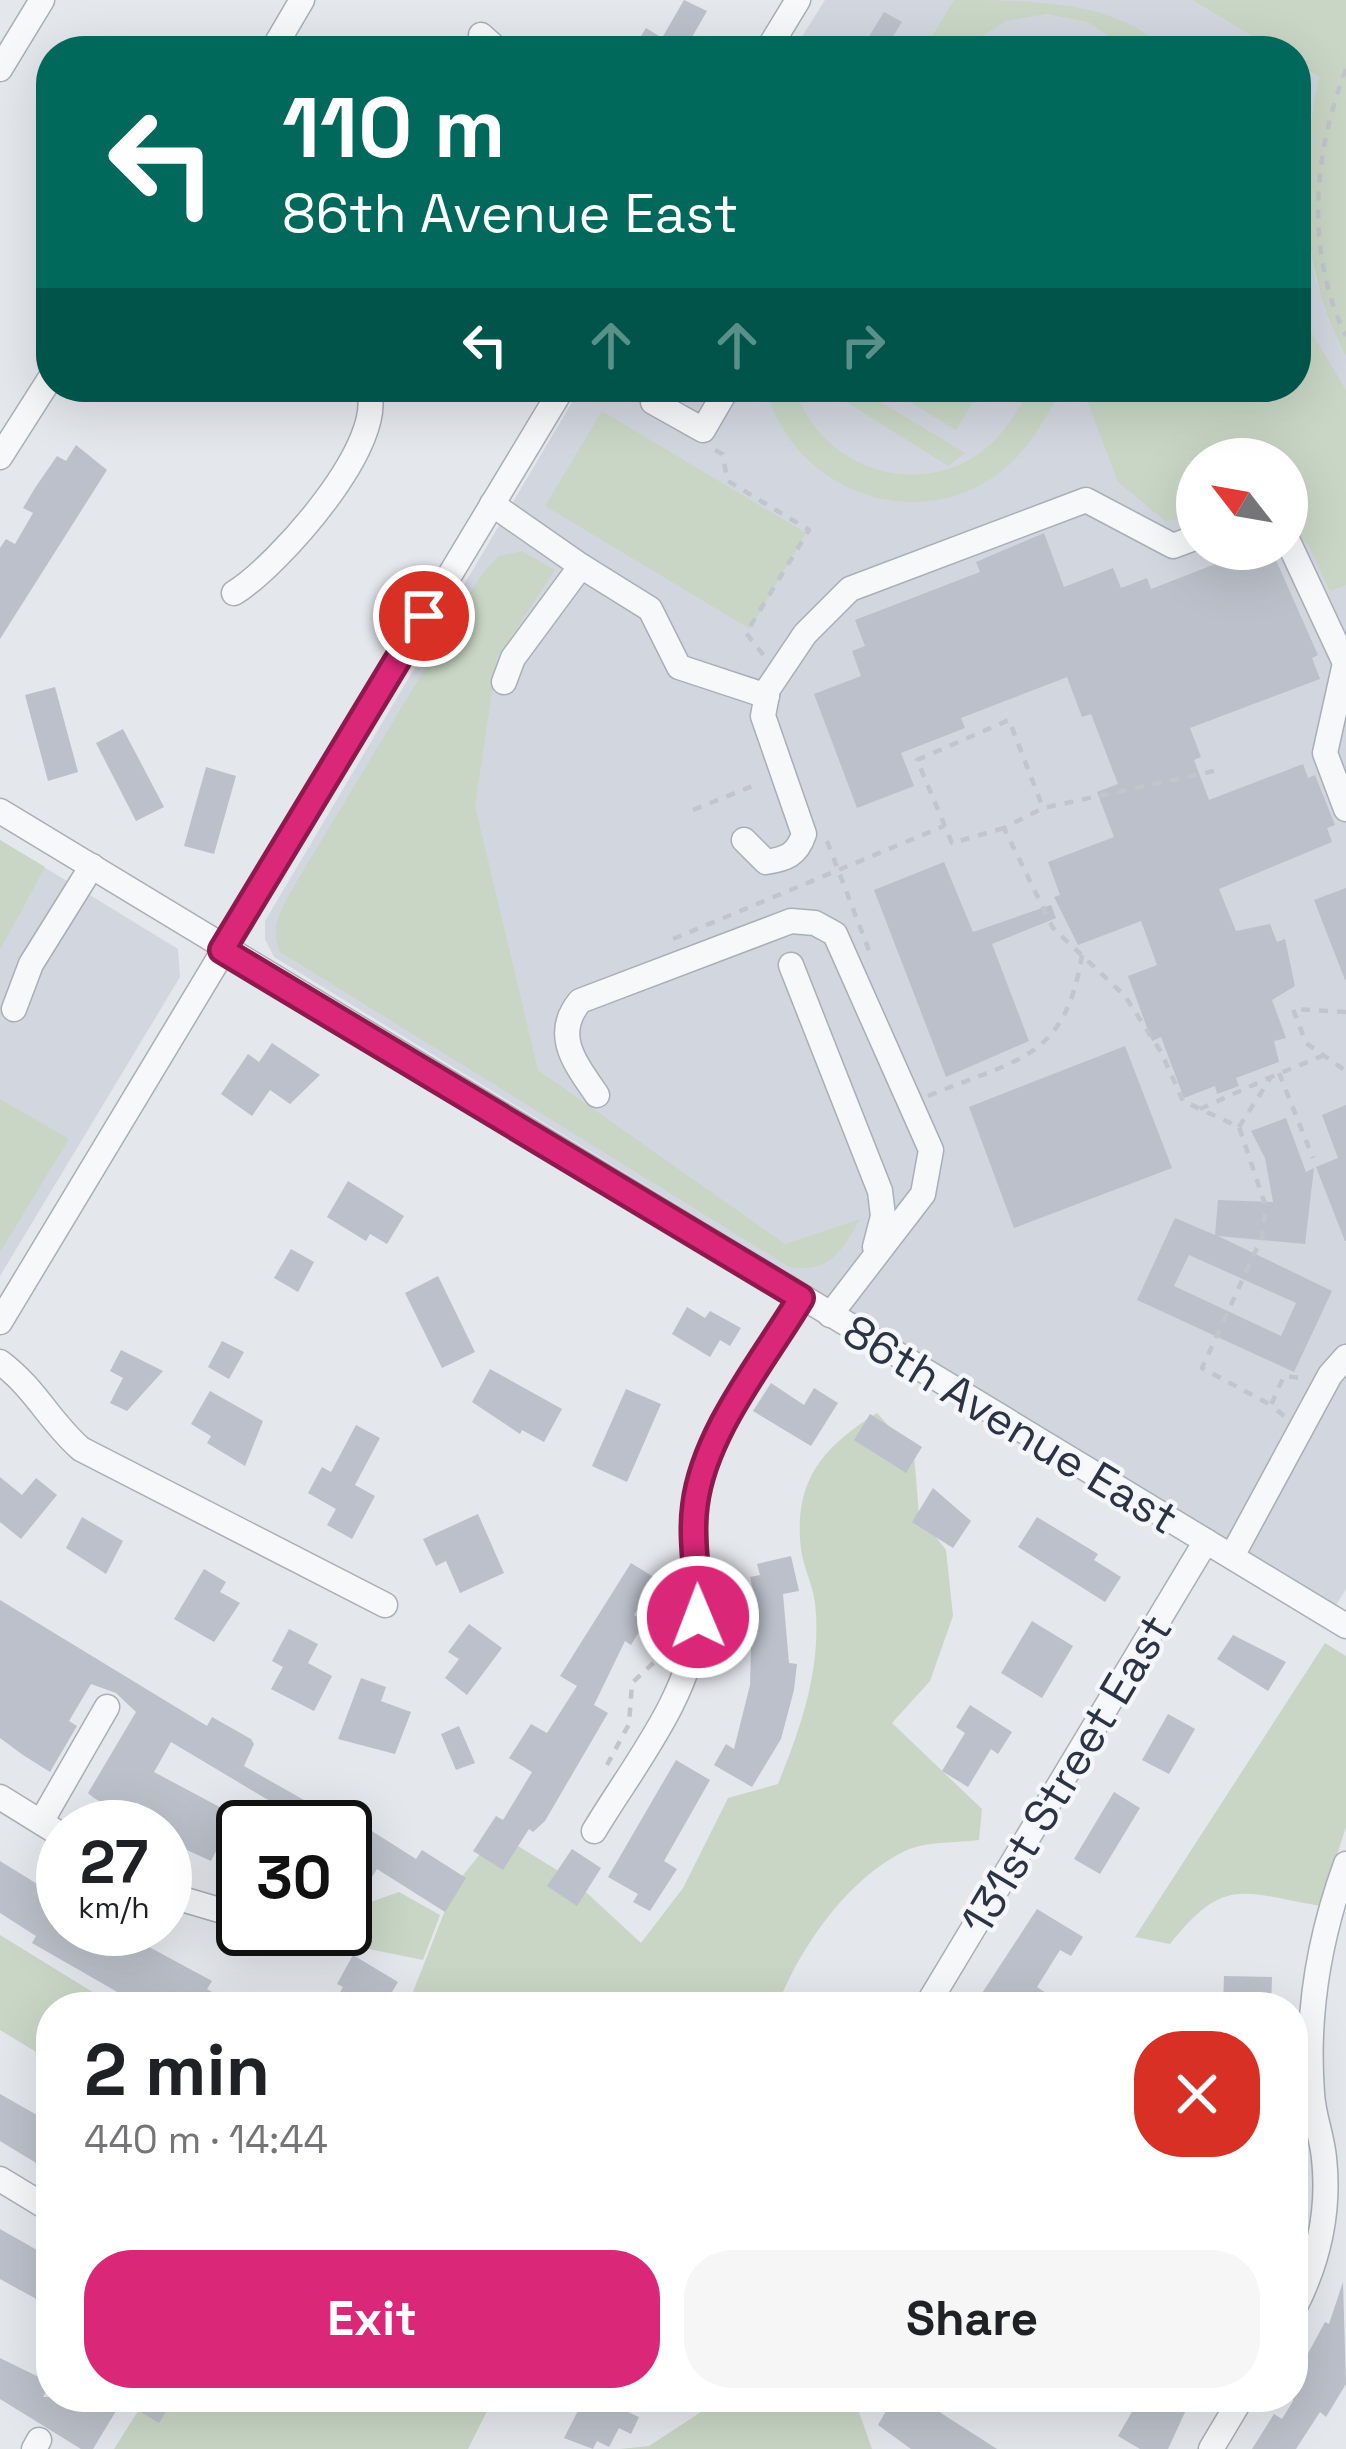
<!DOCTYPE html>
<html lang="en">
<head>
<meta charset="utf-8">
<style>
  body { margin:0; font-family:"Space Grotesk",sans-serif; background:#f6f6f6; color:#202124; height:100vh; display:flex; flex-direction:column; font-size:45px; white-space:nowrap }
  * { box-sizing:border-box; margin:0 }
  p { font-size:39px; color:#757577 }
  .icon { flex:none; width:66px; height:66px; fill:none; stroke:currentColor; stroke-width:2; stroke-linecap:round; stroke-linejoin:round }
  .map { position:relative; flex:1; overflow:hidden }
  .drawer { position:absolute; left:36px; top:1992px; width:1272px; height:420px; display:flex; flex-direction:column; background:#fff; border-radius:48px; box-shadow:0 12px 48px #0002 }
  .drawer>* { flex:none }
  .hud { position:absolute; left:36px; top:36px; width:1275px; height:366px; border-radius:48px; box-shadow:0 12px 48px #0002; background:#00695c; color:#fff; overflow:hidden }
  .needle { width:78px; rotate:301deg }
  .controls { position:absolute; left:1176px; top:438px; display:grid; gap:24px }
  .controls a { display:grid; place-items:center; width:132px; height:132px; border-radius:50%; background:#fff; box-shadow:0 12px 48px #0002; font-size:60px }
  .speed { position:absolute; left:36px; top:1800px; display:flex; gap:24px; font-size:60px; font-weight:700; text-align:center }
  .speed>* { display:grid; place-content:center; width:156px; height:156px; border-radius:50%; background:#fff; box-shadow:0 12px 48px #0002; line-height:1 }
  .speed small { font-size:30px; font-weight:400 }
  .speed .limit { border:6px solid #111; border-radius:18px; background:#fff; color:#111 }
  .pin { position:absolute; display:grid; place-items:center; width:102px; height:102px; color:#fff; margin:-51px; border:6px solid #fff; border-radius:50%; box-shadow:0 3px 12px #0007 }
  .me { position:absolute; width:132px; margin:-66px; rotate:359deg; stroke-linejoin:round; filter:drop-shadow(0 0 9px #0008) }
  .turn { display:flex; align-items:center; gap:42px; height:252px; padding:0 48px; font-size:54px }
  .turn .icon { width:156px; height:156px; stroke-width:2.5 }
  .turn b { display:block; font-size:84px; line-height:102px }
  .lanes { display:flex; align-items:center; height:114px; padding:0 48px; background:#0003; justify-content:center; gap:60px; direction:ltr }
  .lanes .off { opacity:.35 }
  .round { display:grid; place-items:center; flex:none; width:126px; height:126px; border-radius:48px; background:#f6f6f6 }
  .head { display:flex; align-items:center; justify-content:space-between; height:204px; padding:0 48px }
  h1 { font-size:72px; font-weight:700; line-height:90px }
  .primary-button { display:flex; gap:24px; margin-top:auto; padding:24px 48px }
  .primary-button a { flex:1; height:138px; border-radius:48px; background:#db2777; color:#fff; font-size:48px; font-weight:700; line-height:138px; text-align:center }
  .primary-button a+a { background:#f6f6f6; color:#202124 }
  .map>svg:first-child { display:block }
</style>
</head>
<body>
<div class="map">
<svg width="1346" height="2449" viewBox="0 0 1346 2449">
  <rect width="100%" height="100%" fill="#e4e7ec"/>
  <g fill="#d2d6de" fill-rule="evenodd">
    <path d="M825,0H1192L1276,51H793Z"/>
    <path d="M1296,63L1319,77L1306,145L1305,217L1316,280L1346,356V1589L1334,1608L274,957L265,939V921L581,387H1296ZM1197,459H1287V549H1197Z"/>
    <path d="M0,840L178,949L180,977L0,1276Z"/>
  </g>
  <g fill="#c9d6c5">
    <path d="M954,0C1029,0 1119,0 1166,51H1130L1088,22L1047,14L1006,21L959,51H923Z"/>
    <path d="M1192,0H1346V356C1299,266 1298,174 1319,77L1296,63V51H1276Z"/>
    <path d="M1296,226L1308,327L1346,390V585L1330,591L1309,546L1287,526V459H1197V517L1165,521L1118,482L1082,387L1109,401L1118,387H1296Z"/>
    <path d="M766,387H795C818,468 920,503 986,448C1006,432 1018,409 1032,387H1063C1046,416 1030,448 1003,470C918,538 791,491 766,387Z"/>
    <path d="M823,387H856L965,453L948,466Z"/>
    <path d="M885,387H982L956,430Z"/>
    <path d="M602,411L806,533L750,629L545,506Z"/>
    <path d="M522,551L555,570L497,658L475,806L538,1070L785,1244L860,1219C841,1253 829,1273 789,1267L280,952C268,925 284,905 297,881L482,574L499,556Z"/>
    <path d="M0,840L45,867L0,950Z"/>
    <path d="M0,1099L69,1139L0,1252Z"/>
    <path d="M877,1413L914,1454L919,1515L946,1550L953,1616L930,1681L892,1723L982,1809L979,1840C958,1843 925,1841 905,1851C847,1879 799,1949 777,2007H407L455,1885L497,1833L573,1880L641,1943L683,1888L728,1798L778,1784C802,1725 822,1667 815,1603C813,1585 803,1567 801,1549C793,1480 823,1447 877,1413Z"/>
    <path d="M1325,1643L1346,1656V1827L1320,1906C1241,1892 1224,1876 1170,1944L1135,1937Z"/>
    <path d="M399,1892L440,1915L423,1960L310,1937L311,1929H345V1911Z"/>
    <path d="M0,1935L117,2007H51V2061L0,2030Z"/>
    <path d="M147,2397H494L468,2449H114Z"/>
    <path d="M724,2397H801L859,2412L872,2449H620L649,2446Z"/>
  </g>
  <g fill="#bbc0ca" fill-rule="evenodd">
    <path d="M684,0L707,11L684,51H648L636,44L646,28L662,38Z"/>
    <path d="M884,12L902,22L884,51H860Z"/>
    <path d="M76,445L107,470L0,639V548L6,539L15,544L33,513L23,508L35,488L57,456L66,461Z"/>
    <path d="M1044,533L1064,587L1113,568L1121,588L1147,578L1151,589L1254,549H1271L1318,655L1312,658L1320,679L1190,728L1201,757L1194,760L1209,800L1303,764L1308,778L1315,775L1335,825L1327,828L1332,842L1219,889L1236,931L1270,924L1277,942L1285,939L1295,986L1272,1000L1286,1038L1274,1041L1279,1062L1236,1078L1239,1086L1217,1094L1215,1086L1184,1098L1161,1037L1152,1041L1128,976L1157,965L1141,921L1078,945L1054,897L1060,895L1048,862L1114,837L1097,792L1118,784L1091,714L1082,717L1067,677L961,718L965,728L901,753L914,786L857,808L814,694L861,676L852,651L865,646L855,620L980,572L976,562Z"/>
    <path d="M55,687L78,772L48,781L25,695Z"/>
    <path d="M123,729L164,807L136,821L96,743Z"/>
    <path d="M206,767L236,776L214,854L184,846Z"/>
    <path d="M944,862L973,932L1051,905L1056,918L992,944L1029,1041L946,1077L874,890Z"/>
    <path d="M1346,888V979L1345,980L1314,900Z"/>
    <path d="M272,1043L320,1075L290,1104L270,1090L252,1116L221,1094L248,1054L259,1062Z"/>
    <path d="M1125,1046L1172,1168L1014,1228L969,1107Z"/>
    <path d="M1346,1105V1241H1345L1316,1167L1338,1158L1322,1115Z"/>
    <path d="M1286,1118L1306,1172L1314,1168L1305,1244L1218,1236L1332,1291L1294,1372L1137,1300L1175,1218L1215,1235L1218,1200L1273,1202L1265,1158L1251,1131ZM1189,1255L1296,1303L1281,1336L1174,1286Z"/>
    <path d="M348,1181L404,1216L387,1244L370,1234L366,1241L327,1217Z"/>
    <path d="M291,1249L314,1262L298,1292L274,1278Z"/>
    <path d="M438,1276L475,1352L442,1368L405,1293Z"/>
    <path d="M687,1307L705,1318L710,1311L741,1328L730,1346L720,1340L710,1357L672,1334Z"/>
    <path d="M222,1341L244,1352L229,1379L208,1367Z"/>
    <path d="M121,1350L163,1371L127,1411L110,1403L123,1378L110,1371Z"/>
    <path d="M490,1369L562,1409L544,1442L522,1430L520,1434L472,1402Z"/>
    <path d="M771,1383L804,1405L814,1388L838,1403L811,1446L753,1411Z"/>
    <path d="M626,1389L661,1404L627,1482L592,1466Z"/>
    <path d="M210,1391L263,1421L245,1466L207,1443L211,1436L191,1424Z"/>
    <path d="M870,1414L922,1447L906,1473L854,1440Z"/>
    <path d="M356,1425L380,1438L355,1485L375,1496L352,1539L327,1525L336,1509L308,1493L322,1467L331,1472Z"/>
    <path d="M0,1477L22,1495L36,1478L57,1495L21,1539L0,1522Z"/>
    <path d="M933,1488L971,1521L953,1548L912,1522Z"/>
    <path d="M478,1514L504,1573L460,1593L446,1561L436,1566L423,1539Z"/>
    <path d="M82,1517L123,1541L106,1574L66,1548Z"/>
    <path d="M1037,1517L1098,1554L1094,1560L1121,1577L1105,1602L1018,1547Z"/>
    <path d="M791,1556L799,1591L783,1594L789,1663L797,1664L794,1690L781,1739L752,1787L714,1765L726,1744L734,1749L750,1685L751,1648H746L742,1606L756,1605L750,1577L760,1575L757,1564Z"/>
    <path d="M631,1563L657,1579L634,1615L645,1622L631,1645L625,1641L594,1705L608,1713L545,1821L533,1832L529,1829L503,1870L473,1851L496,1816L503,1820L532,1772L509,1758L531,1724L547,1733L577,1686L560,1676Z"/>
    <path d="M204,1569L226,1582L220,1592L240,1603L214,1642L174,1619Z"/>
    <path d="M0,1600L207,1726L212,1717L251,1739L254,1744L244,1766L304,1800L295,1816L171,1742L154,1772L257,1827H228L211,1861L165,1840V1827H143L94,1798L88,1793L136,1712L116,1693L91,1684L69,1721L77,1726L50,1772L23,1755L0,1738Z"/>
    <path d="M1032,1621L1073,1646L1042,1698L1001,1673Z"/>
    <path d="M469,1624L502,1648L467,1695L445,1678L459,1659L448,1652Z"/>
    <path d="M289,1629L318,1644L308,1663L332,1676L314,1711L271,1689L283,1667L272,1661Z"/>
    <path d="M1233,1635L1286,1662L1268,1691L1217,1659Z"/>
    <path d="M361,1678L386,1687L381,1701L411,1712L395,1754L338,1739Z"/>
    <path d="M970,1705L1012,1732L998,1754L991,1749L968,1787L942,1771L965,1733L956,1727Z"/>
    <path d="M1168,1714L1195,1729L1169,1774L1142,1760Z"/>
    <path d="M459,1726L475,1763L456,1770L441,1734Z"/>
    <path d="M676,1760L710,1780L664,1861L677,1869L650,1911L633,1902L638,1894L608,1877Z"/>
    <path d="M1114,1792L1140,1808L1100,1874L1074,1859Z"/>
    <path d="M356,1821L416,1859L422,1850L466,1878L445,1912L377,1869L365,1888L345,1875V1839Z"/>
    <path d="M572,1849L601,1868L577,1906L547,1886Z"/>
    <path d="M0,1861L63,1900V1929H110L140,1942L212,1981L207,1989L237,2007H159L144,1998L140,2005L32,1943L36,1936L0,1913Z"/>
    <path d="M1037,1909L1083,1937L1071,1956L1060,1950L1037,1987L1046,1993L1037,2007H973Z"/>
    <path d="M353,1955L398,1982L383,2007H357L338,1996L343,1987L337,1984Z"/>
    <path d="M1224,1976L1272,1977L1271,2007H1223Z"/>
    <path d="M0,2094L51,2123V2172L0,2141Z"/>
    <path d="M0,2229L51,2258V2307L0,2279Z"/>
    <path d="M1343,2282L1346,2384L1326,2417L1320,2412L1296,2449H1252L1274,2414L1282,2419L1293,2401V2369L1299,2370L1325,2322L1329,2324Z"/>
    <path d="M0,2358L51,2383L43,2397H175L159,2423L122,2401L93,2449H81L0,2399Z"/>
    <path d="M585,2397H636L628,2412L639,2417L631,2434L619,2428L609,2447L597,2441L593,2449L564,2438Z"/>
    <path d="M894,2397H916L997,2449H911L878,2425Z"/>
    <path d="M1157,2397H1192L1168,2449H1140L1118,2436L1140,2398L1152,2405Z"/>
  </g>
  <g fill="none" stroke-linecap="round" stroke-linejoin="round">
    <defs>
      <g id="minor">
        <path d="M481,35L499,51"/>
        <path d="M272,51L302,0"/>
        <path d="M767,51L798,0"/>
        <path d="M0,69L42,0"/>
        <path d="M662,387L653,402L703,430L728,387"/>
        <path d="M0,457L51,377"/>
        <path d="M492,504L581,566L513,658L504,682"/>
        <path d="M1287,539L1345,663L1325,753L1346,809"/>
        <path d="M581,566L650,609L679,667L767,696"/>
        <path d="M234,593C277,567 392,439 367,387"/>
        <path d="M0,811L1346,1626"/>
        <path d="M744,840L766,862C786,859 797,855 804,834L763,716L768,689L805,634L850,589L1086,500L1173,546L1197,537"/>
        <path d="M791,965L880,1191L883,1216L875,1247"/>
        <path d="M14,1009L31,964L92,866"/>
        <path d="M597,1095C575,1063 552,1035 580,1001L791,921L815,923L835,934L931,1150L923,1194L830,1315"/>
        <path d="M0,1322L563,387"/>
        <path d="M0,1362C36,1389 49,1421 81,1449L385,1605"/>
        <path d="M1232,1556L1330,1375L1346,1357"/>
        <path d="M0,1797L63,1836"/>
        <path d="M41,1822L107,1707"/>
        <path d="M594,1831C633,1766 691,1696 698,1619C702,1573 687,1527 700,1482C718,1417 767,1356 801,1298"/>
        <path d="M165,1894L243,1917"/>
        <path d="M926,2007L1206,1541"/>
        <path d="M0,2179L51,2210"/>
        <path d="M1293,2311C1318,2263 1330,2212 1324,2158C1322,2136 1313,2115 1312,2093C1306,2014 1319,1938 1346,1864"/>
        <path d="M34,2449L39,2440"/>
        <path d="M1211,2449L1242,2397"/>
      </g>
    </defs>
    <use href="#minor" stroke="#a9aeb7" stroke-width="27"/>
    <g stroke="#c2c5cb" stroke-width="4.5" stroke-dasharray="9 9" stroke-linecap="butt">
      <path d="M1346,69C1313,155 1305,251 1346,336"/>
      <path d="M715,450L722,454L728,481L809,530L746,633L765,657"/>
      <path d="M1214,771L1043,808L1004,828L1053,928L1125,996L1161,1052L1183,1101L1239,1127L1266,1207L1262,1237L1202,1368L1271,1405"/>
      <path d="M693,810L760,783"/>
      <path d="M1004,828L952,843L917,760L1009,720L1043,808"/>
      <path d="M827,841L870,953"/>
      <path d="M673,939L944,826"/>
      <path d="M1346,1012L1293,1009L1306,1043L1346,1071"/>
      <path d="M1279,1073L1313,1158"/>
      <path d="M928,1096C1016,1059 1065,1061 1082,955"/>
      <path d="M1200,1109L1271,1077"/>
      <path d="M1239,1127L1271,1077L1322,1056"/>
      <path d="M1284,1416L1271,1405L1284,1376L1301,1378"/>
      <path d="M607,1765L629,1724L632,1683L668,1649"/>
    </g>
    <use href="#minor" stroke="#f7f8fa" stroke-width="24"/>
  </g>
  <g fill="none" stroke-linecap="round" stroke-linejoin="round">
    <defs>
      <path id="route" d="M424,616L222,950L801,1298C764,1360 704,1432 695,1505C690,1541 699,1580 698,1617"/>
    </defs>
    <use href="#route" stroke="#8e194d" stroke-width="30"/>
    <use href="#route" stroke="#db2777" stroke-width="21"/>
  </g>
  <g text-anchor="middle" stroke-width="9" stroke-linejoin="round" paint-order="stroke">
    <g font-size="45" fill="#2b3445" stroke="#f4f6f9">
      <text transform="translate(1011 1424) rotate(31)" y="16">86th Avenue East</text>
      <text transform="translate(1066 1774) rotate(-59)" y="16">131st Street East</text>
    </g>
  </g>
</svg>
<div class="controls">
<a><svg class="needle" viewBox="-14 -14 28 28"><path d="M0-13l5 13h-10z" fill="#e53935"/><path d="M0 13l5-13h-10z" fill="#757577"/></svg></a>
</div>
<div class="speed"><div>27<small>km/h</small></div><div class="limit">30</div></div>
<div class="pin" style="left:424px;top:616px;background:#d93025"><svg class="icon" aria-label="arrive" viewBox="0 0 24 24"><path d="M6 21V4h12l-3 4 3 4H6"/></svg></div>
<svg class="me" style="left:698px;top:1617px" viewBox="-20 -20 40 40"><circle r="17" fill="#db2777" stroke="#fff" stroke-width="3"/><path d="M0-11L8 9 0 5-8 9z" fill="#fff"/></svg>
<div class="hud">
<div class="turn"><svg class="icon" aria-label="left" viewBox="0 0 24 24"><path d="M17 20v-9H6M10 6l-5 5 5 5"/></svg><div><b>110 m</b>86th Avenue East</div></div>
<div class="lanes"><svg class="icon" aria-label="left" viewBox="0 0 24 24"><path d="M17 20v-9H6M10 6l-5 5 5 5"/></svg><svg class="icon off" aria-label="ahead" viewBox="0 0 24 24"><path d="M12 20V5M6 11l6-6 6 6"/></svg><svg class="icon off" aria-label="ahead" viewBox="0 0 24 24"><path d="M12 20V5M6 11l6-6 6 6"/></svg><svg class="icon off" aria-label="right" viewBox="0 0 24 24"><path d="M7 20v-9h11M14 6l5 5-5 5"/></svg></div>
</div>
<section class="drawer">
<div class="head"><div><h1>2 min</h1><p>440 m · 14:44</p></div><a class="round" style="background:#d93025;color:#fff"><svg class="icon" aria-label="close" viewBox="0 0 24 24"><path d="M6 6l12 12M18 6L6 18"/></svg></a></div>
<div class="primary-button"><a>Exit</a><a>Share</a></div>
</section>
</div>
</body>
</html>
